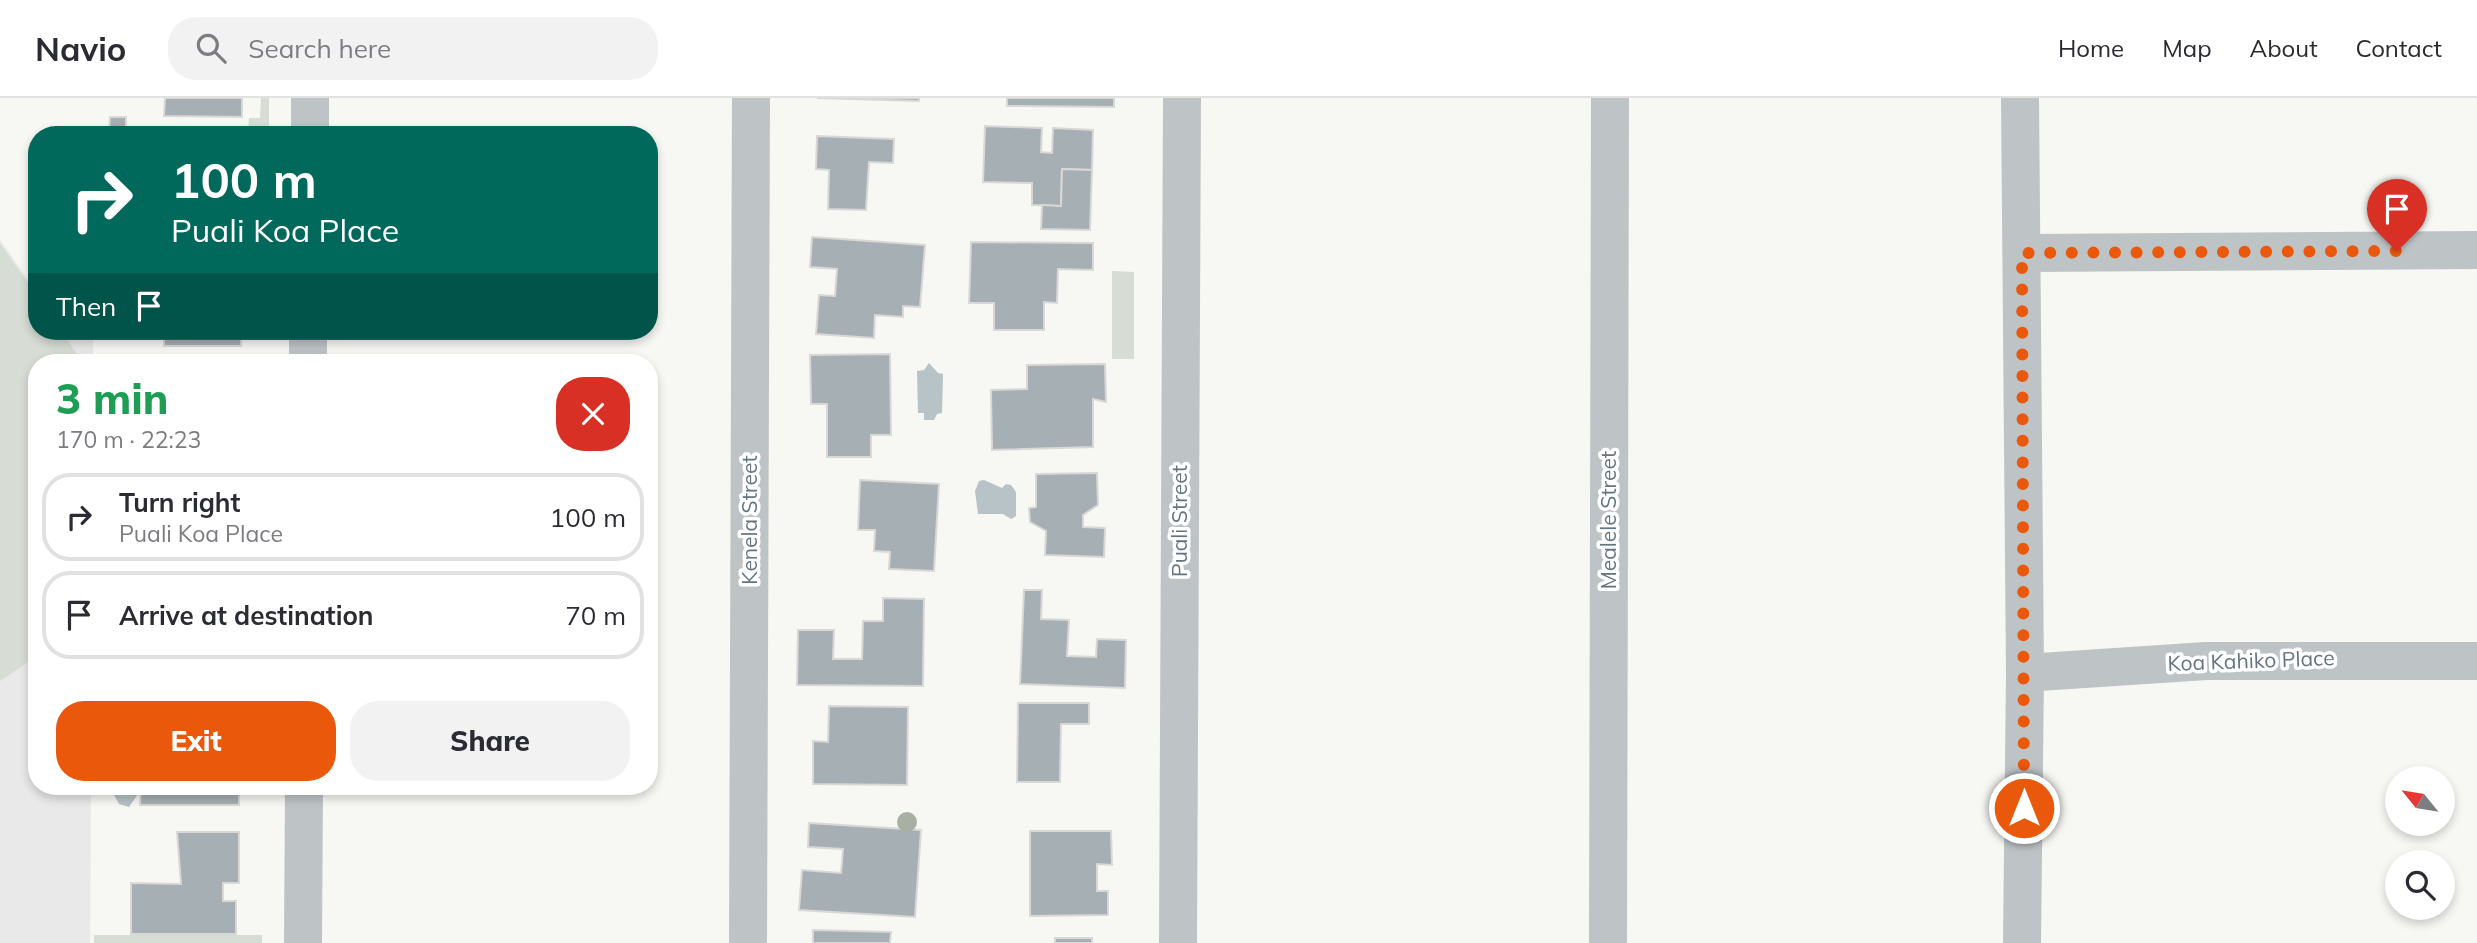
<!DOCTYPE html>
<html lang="en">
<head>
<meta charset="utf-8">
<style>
  body { margin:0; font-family:Mulish,sans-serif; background:#f2f2f3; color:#2b2b33; height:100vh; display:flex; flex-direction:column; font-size:26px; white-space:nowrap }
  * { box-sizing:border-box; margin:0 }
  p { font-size:23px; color:#7c7c81 }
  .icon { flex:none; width:38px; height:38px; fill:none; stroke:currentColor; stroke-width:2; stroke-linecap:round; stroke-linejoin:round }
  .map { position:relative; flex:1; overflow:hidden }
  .panel { position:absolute; left:28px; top:256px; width:630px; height:441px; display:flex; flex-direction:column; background:#fff; border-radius:28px; box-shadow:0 4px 10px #0003 }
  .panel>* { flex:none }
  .guide { position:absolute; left:28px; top:28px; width:630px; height:214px; border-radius:28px; box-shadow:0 4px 10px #0003; background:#00695c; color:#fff; overflow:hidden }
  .needle { width:46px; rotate:300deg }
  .buttons { position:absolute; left:2385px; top:668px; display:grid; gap:14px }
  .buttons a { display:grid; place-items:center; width:70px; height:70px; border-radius:50%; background:#fff; box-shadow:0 4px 10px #0003; font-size:35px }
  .pin { position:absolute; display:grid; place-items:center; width:60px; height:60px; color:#fff; margin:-72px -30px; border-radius:50% 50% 50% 0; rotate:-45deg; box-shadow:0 0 7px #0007 }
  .pin .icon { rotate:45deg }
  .me { position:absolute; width:77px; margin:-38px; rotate:0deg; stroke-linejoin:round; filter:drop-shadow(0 0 5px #0008) }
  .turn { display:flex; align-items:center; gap:24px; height:147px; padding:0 28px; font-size:32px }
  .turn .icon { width:91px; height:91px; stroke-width:2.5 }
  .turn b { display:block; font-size:49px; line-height:60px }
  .then { display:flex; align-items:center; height:66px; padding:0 28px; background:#0003; gap:14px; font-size:26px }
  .round { display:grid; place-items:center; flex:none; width:74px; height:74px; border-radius:28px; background:#f2f2f3 }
  .head { display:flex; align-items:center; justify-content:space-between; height:119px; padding:0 28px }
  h1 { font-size:42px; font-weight:800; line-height:52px; color:#1e9e55 }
  .button { display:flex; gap:14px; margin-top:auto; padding:14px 28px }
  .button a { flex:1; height:80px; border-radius:28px; background:#ea580c; color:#fff; font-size:28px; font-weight:800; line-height:80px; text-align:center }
  .button a+a { background:#f2f2f3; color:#2b2b33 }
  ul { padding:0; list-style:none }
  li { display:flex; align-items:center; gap:21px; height:88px; margin:0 14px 10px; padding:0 14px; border:4px solid #e1e1e2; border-radius:28px }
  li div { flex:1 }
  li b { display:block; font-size:26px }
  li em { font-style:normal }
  header { display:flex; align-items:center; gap:42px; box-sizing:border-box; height:98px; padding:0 35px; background:#fff; border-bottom:2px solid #e1e1e2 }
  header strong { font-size:33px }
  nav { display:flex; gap:38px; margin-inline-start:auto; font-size:24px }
  .search { width:490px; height:63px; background:#f2f2f3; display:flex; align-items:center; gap:18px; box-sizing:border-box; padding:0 24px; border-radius:28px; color:#7c7c81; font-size:26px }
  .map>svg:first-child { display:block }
</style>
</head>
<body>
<header>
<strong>Navio</strong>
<div class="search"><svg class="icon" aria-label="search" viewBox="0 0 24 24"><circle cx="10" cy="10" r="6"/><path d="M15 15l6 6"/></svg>Search here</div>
<nav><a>Home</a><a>Map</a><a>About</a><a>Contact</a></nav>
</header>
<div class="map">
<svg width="2477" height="845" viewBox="0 0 2477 845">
  <rect width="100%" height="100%" fill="#f7f7f4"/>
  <path fill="#e8e9e8" d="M0,142L37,194V233H93V264H37V688H91L90,845H0Z"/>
  <g fill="#d7dcd4">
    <path d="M261,0H269V37L162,35L163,28L230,29L231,36H248L249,20H260Z"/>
    <path d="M0,145L37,198V233H61L79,259V264H37V558L0,583Z"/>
    <path d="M1112,173L1134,174V261H1112Z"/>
    <rect x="94" y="837" width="168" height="8"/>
  </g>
  <g fill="#b7c3c6">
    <path d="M929,265L938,275L943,276L942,315L937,316L934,322H924V315H918L917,273L924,272Z"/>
    <path d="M984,382L1002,390L1006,386L1011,387L1016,394V418L1011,421L1003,416H978L975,393L979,383Z"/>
    <path d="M109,688H134L138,696L129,709L119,706Z"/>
  </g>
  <g fill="#a6afb3" stroke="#d9d8d7" stroke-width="2">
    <path d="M165,0H242V19L164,18Z"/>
    <path d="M817,0H919V3Z"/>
    <path d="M1007,0H1114V9L1007,8Z"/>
    <path d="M110,19H126V33H109Z"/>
    <path d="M985,28L1042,30L1041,54L1052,55L1053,30L1093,32L1092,72L1062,71L1061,108L1032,107V85L983,84Z"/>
    <path d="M817,38L894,41L893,65L869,64L866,112L828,111L829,72L816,71Z"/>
    <path d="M1062,71L1092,72L1090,132L1041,131L1042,107L1061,108Z"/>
    <path d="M812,139L925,147L920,209L903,208V219L875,217L874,240L816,236L819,197L835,198L837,171L810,169Z"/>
    <path d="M971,144L1093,145V172L1058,171L1057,205L1044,204V232H994V205H969Z"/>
    <rect x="164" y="233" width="77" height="15"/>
    <path d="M890,256L891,337H871V359H827V306H811L810,257Z"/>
    <path d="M1105,266L1106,304L1093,301V349L992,352L991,292L1027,291V267Z"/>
    <path d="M1097,375L1098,407L1083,417V429L1105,430L1104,459L1045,457L1046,433L1030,424L1029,410L1036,409V376Z"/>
    <path d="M860,382L939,386L934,473L889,471L890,454L874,453L875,432H858Z"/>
    <path d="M1024,492H1042L1041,521L1069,522L1067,558L1096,559L1097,541L1126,542L1125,590L1020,586Z"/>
    <path d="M883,500L924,501L923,588L797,587L798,532H834L833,561H862L863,523H883Z"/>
    <path d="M1018,605H1089V626H1061L1060,684H1017Z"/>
    <path d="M829,608L908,609L907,687L813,686V643L828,644Z"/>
    <path d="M141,688H239V707H140Z"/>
    <path d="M809,725L921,732L915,819L799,812L802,772L841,775L843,751L808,749Z"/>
    <path d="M1030,733H1111L1112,767L1097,766V793H1108V817L1030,818Z"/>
    <path d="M177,734H239V785H223V803H236V836H131V785L181,786Z"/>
    <path d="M813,832L891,834L890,845H813Z"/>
    <rect x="1055" y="840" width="37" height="5"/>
  </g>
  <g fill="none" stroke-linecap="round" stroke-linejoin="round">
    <g stroke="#bec3c6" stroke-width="38">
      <path d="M2020,0L2025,575L2022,845"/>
      <path d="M310,37V0"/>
      <path d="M2022,155L2477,152"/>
      <path d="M308,264V233"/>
      <path d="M2025,575L2206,563H2477"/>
      <path d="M303,845L304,688"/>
      <path d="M748,845L751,0"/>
      <path d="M1178,845L1182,0"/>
      <path d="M1608,845L1610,0"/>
    </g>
  </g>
  <circle fill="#a8b0a4" cx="907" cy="724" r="10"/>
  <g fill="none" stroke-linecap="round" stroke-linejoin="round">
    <path stroke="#ea580c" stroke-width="12" stroke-dasharray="0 21.6" d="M2024,710L2022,155L2397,153"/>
  </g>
  <g text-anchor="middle" stroke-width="7" stroke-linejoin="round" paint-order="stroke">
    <g font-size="21" fill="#64757d" stroke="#fff">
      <text transform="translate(750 422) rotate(-90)" y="7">Kenela Street</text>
      <text transform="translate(1609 422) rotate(-90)" y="7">Mealele Street</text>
      <text transform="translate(1180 423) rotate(-90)" y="7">Puali Street</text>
      <text transform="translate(2251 563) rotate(-2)" y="7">Koa Kahiko Place</text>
    </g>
  </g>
</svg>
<div class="buttons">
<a><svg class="needle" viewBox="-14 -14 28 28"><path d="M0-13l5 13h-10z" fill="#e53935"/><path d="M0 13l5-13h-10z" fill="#7c7c81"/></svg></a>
<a><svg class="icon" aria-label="search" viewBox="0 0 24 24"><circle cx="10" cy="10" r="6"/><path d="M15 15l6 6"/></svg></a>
</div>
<div class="pin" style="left:2397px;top:153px;background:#d93025"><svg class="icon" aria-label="arrive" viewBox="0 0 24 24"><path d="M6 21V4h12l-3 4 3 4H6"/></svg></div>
<svg class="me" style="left:2024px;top:710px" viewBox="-20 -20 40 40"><circle r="17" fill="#ea580c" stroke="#fff" stroke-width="3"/><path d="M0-11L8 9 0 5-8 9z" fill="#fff"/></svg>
<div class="guide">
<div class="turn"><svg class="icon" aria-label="right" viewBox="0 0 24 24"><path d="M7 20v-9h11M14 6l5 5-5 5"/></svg><div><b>100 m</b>Puali Koa Place</div></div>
<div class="then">Then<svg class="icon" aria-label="arrive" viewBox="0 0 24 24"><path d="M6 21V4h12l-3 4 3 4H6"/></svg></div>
</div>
<section class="panel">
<div class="head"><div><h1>3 min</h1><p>170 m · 22:23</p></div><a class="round" style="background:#d93025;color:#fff"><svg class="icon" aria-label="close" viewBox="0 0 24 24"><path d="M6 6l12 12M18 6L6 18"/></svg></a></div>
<ul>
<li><svg class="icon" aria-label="right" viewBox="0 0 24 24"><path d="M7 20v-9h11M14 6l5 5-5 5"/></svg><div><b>Turn right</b><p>Puali Koa Place</p></div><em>100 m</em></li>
<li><svg class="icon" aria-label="arrive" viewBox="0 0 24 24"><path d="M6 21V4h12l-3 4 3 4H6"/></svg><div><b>Arrive at destination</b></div><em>70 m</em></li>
</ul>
<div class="button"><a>Exit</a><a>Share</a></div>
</section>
</div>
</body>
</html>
